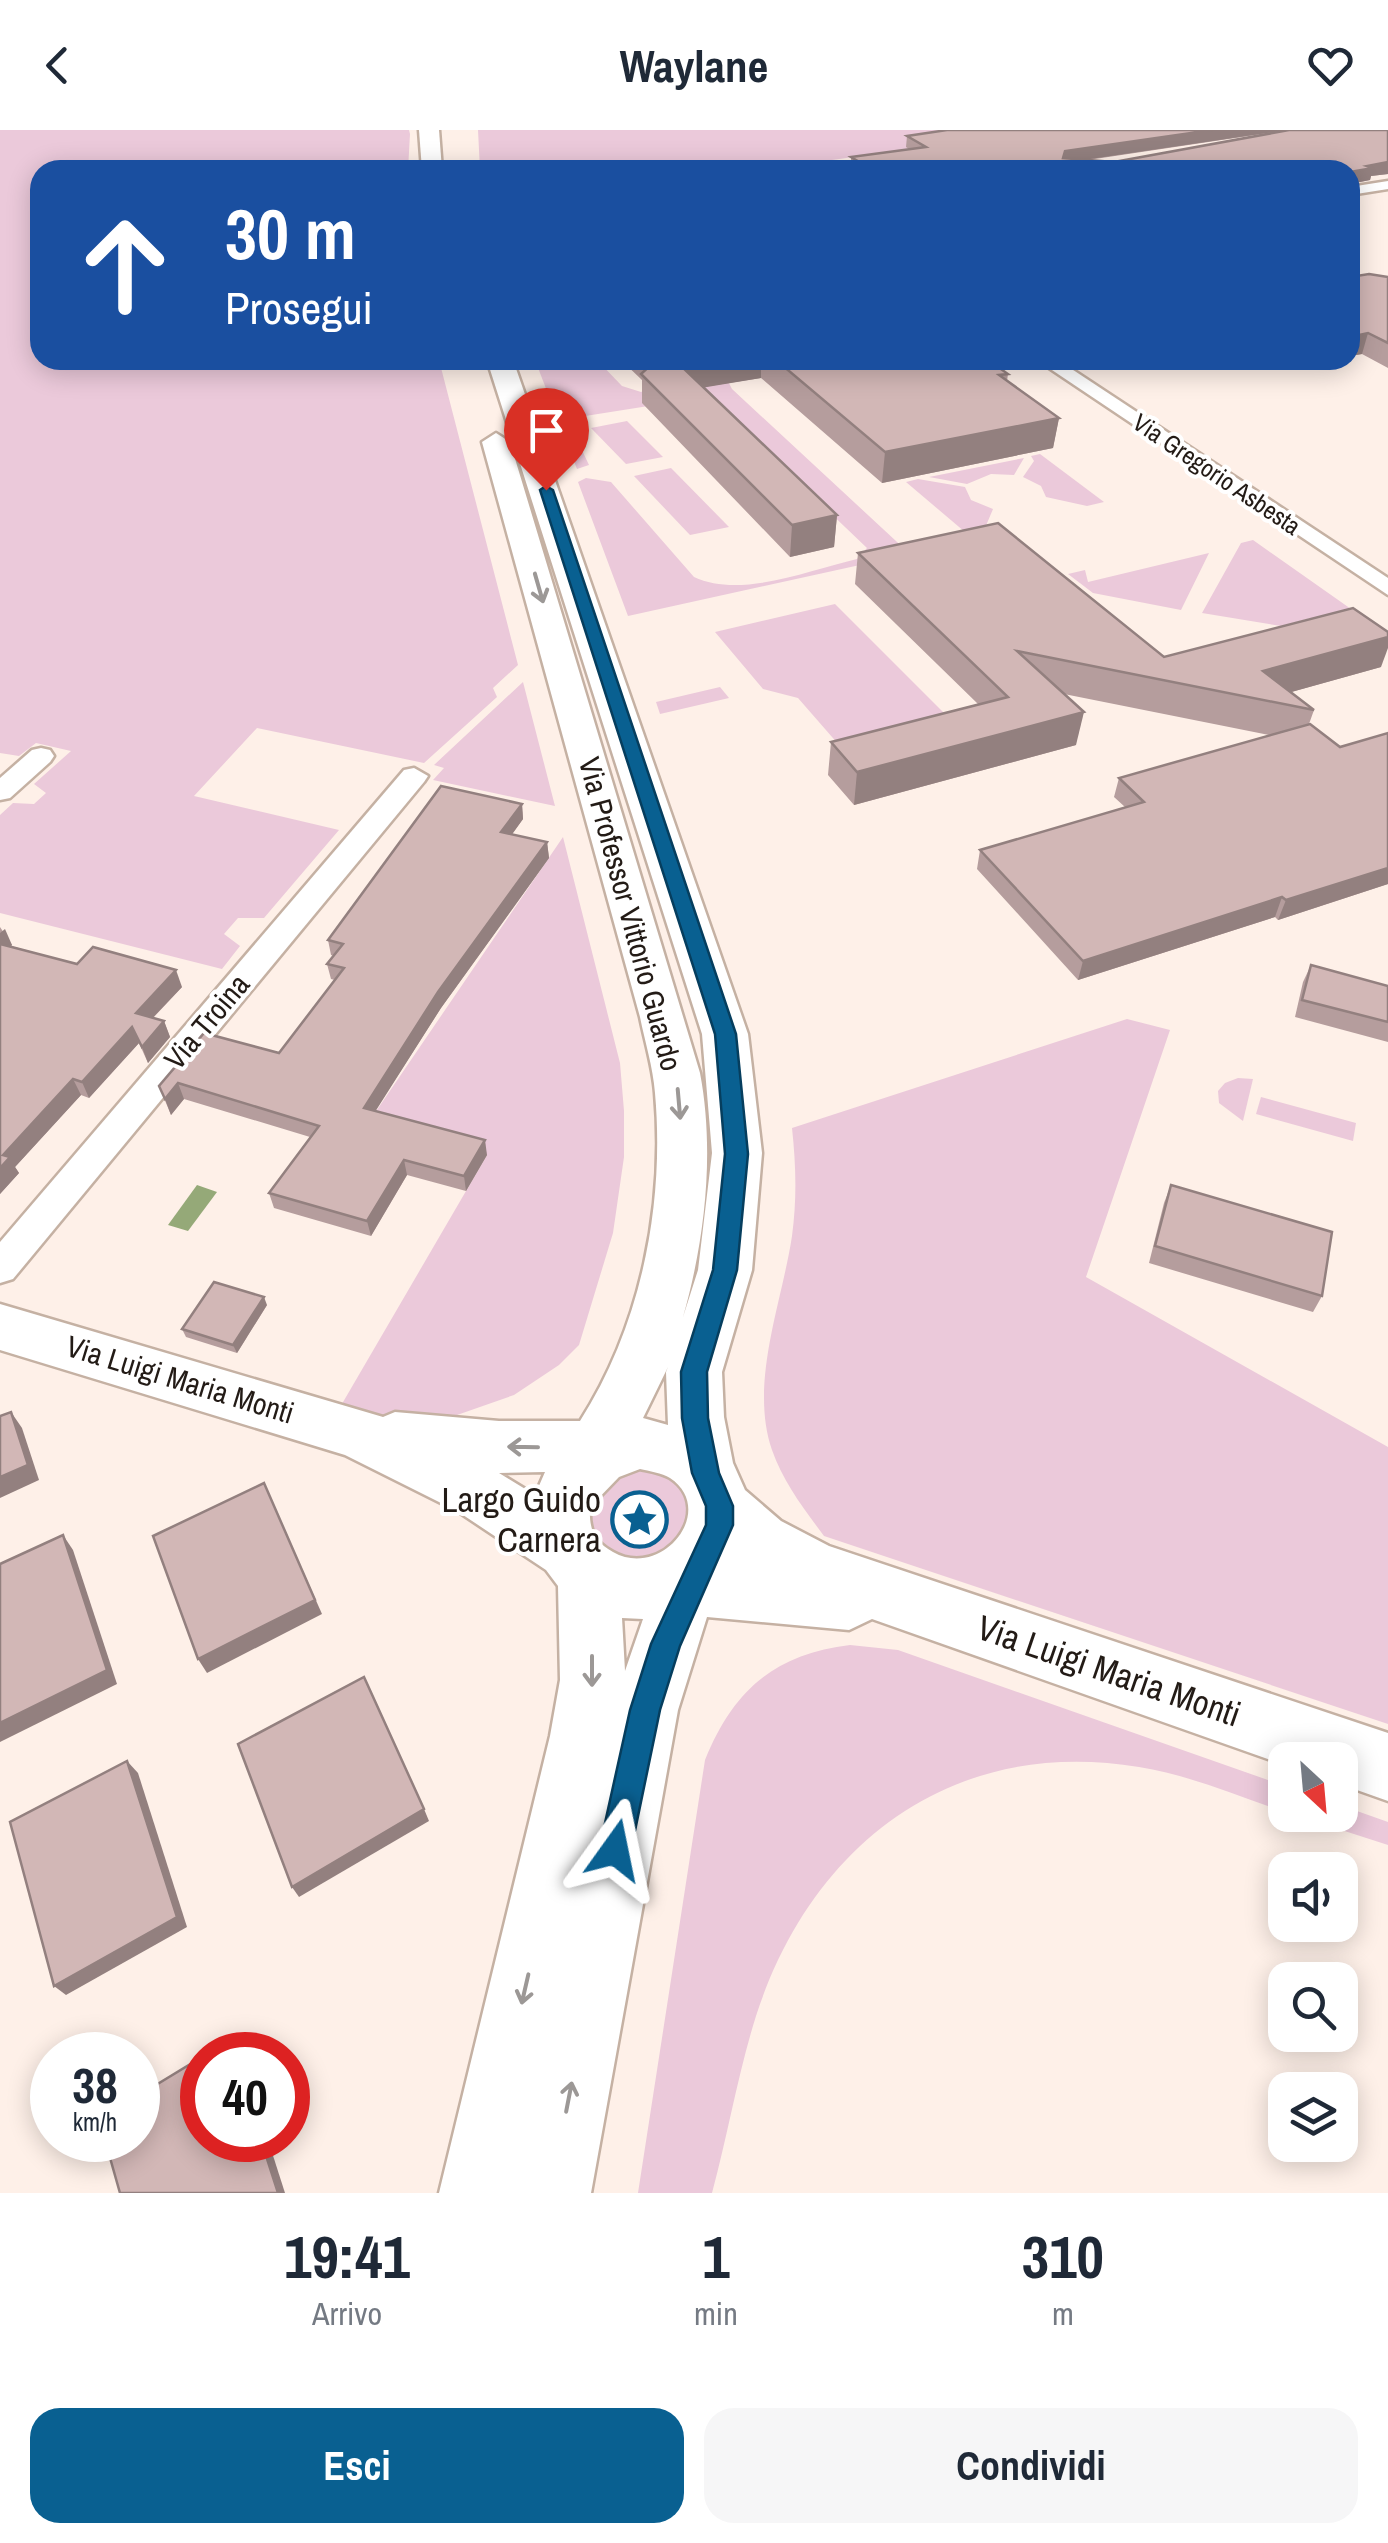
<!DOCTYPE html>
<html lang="it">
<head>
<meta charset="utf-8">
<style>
  body { margin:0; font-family:"Archivo Narrow",sans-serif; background:#f6f6f7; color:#1f2937; height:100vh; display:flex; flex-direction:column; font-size:38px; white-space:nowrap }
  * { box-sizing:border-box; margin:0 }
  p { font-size:32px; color:#747a83 }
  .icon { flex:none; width:55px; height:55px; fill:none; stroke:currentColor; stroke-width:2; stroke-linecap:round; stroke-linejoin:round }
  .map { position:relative; height:2063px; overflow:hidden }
  .side { display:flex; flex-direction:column; background:#fff; flex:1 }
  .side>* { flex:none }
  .guide { position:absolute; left:30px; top:30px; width:1330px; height:210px; border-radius:30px; box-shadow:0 5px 25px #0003; background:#1a4fa0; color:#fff; overflow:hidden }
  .needle { width:65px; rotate:154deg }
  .buttons { position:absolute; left:1268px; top:1612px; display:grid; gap:20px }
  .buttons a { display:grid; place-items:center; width:90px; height:90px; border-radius:20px; background:#fff; box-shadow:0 5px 25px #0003; font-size:50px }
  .speed { position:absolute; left:30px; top:1902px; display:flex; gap:20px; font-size:50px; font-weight:700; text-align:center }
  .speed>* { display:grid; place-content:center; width:130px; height:130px; border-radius:50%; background:#fff; box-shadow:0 5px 25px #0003; line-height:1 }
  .speed small { font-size:25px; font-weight:400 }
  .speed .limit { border:15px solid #d22; background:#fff; color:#111 }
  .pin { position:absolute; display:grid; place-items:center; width:85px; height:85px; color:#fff; margin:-102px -42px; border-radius:50% 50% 50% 0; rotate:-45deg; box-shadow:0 0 10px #0007 }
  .pin .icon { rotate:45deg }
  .me { position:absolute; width:110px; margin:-55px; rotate:12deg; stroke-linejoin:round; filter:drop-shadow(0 0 8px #0008) }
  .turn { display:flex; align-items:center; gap:35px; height:210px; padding:0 30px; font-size:45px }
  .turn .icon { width:130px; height:130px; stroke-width:2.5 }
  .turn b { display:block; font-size:70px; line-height:85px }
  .eta { display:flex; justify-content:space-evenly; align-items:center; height:170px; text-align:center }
  .eta b { font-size:60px; font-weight:700; line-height:70px }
  .primary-button { display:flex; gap:20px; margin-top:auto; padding:20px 30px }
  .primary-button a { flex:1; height:115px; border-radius:30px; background:#096091; color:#fff; font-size:40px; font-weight:700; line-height:115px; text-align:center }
  .primary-button a+a { background:#f6f6f7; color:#1f2937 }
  header { display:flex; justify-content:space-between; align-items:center; height:130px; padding:0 30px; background:#fff; font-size:45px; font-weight:700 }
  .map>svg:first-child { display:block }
</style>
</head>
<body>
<header><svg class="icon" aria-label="back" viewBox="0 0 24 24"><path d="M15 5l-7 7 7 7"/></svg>Waylane<svg class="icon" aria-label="heart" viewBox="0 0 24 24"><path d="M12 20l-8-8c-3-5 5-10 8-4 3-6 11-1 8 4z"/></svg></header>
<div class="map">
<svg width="1388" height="2063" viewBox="0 0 1388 2063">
  <rect width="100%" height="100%" fill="#fef0e8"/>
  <g fill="#ebc9da">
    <path d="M0,0H409L410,4L408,40H40V230H439L518,535L493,558L497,567L424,633L257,598L194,666L339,700L264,788H238L224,804L240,816L222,839L0,783V685L13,673L34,674L46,663L34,654L71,621L36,613L19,626L0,623Z"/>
    <path d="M478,0H1032L1097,33L967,11L825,31L838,34L827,36L831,40H480Z"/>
    <path d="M535,230H597L622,256L641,262L717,230L732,259L910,424L628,486L578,352L586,348L611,352L694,447C741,469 809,440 857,429L867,418L713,271L699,268L579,287L571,297L589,335L577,339Z"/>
    <path d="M627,291L663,327L626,334L591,298Z"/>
    <path d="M1040,324L1104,372L1087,376L1046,367L1041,356L1023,347L1034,331L1031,326Z"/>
    <path d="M1024,328L1014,345L991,344L967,354L929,347Z"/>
    <path d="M671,338L729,397L690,405L634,346Z"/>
    <path d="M918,349L965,357L971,370L993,379L985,398L965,402L906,352Z"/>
    <path d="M1253,410L1378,498L1340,508L1311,488L1281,496L1202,483L1241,413Z"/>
    <path d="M1209,423L1181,480L1093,463L1068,444L1085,440L1088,452Z"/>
    <path d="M835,474L948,587L839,615L798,568L763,559L715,502Z"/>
    <path d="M523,552L555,676L433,650L444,638L434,635Z"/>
    <path d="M720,557L729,568L660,584L656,572Z"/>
    <path d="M563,707L620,933L624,981V1027L613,1103L579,1215L559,1235L514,1265L417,1299L339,1279L487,1025L368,993Z"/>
    <path d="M1127,889L1170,900L1086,1147L1388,1317V1594L824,1406C804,1379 783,1352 772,1320C749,1253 782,1173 792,1106C797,1069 796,1035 792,998Z"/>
    <path d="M1238,948L1253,949L1243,991L1219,973L1218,961L1225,953Z"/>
    <path d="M1261,967L1356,993L1353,1011L1256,984Z"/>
    <path d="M632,1339C665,1339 680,1352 695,1380L675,1425C622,1434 589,1427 587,1365Z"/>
    <path d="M850,1515L898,1520L1285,1656V1682C1238,1666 1189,1645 1139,1637C955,1606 812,1712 756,1886C738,1943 728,2004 712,2063H638L705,1630C733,1561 774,1524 850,1515Z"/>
    <path d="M1340,1675L1388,1692V1715L1295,1685H1340Z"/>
  </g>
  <path fill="#95a978" d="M197,1055L217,1062L188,1101L168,1095Z"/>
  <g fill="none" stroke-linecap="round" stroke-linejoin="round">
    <defs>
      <g id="street">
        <path d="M1388,51V59L1350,65V57Z"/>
        <path d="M1037,230H1058L1388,448V465Z"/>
        <path d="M41,618L50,620L54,626L50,632L10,668L0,670V648L32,620Z"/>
        <path d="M414,638L428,646L424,652L13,1149L0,1153V1112L404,640Z"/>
      </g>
      <g id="secondary">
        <path d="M419,0H439L442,40H422Z"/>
        <path d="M487,230H513L748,904L762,1023L752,1140L722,1242L724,1287L733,1333L745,1360L781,1391L829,1416L1388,1603V1671L1340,1654V1630H1285V1635L872,1489L849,1500L707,1487L678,1580L591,2063H439L550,1606L560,1550L558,1456L546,1440L457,1381L345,1325L0,1220V1174L383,1287L395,1282L499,1291H580C641,1196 665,1075 655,963C653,937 645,912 640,887L482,312L496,303L510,312L700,943C715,1022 705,1110 683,1187L698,1140L712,1023L702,904ZM668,1237L666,1242L668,1295L643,1288ZM640,1339C649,1341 662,1343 670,1348C718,1380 662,1450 613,1422C593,1411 589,1398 590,1377L619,1347ZM545,1342L535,1365L499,1343ZM622,1488L643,1489L625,1541Z"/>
      </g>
    </defs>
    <use href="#street" stroke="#c5b1a3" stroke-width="5"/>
    <use href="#secondary" stroke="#c5b1a3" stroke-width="5"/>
    <use href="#street" fill="#fff" fill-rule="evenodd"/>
    <use href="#secondary" fill="#fff" fill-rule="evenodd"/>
  </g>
  <g fill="#b59d9d">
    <path d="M947,0H1288L1088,30L1114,32L1289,0H1388V44L1371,46L1370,50L1350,54V40L851,39V27L909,19L906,17L907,6Z"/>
    <path d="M1388,147V238L1362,224L1350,226Z"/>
    <path d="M621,230H988L1008,244L1007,251L1059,288L1053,318L882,353L761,248L703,257L837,385L834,417L790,427L642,273V250Z"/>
    <path d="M858,423L1164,527L1381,537L1291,562L1314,580L1309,594L1340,617L1388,603V754L1278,790L1275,787L1078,850L977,739L980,720L1125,677L1114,667L1119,648L1269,605L1064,564L1076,615L854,675L828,645L831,612L978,574L855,454Z"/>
    <path d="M522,674L523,689L512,704L547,712L549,728L441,878L375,981L487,1025L466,1061L407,1045L371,1106L274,1078L269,1063L310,1007L184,969L171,985L159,956L279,923L335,850L331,849L327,834L334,826L331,825L328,810Z"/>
    <path d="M0,797L12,815L11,816L77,834L182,857L153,888L164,891L170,907L148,933L139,913L89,968L81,965L15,1037L19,1043L0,1064Z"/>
    <path d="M1311,835L1388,856V912L1295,887L1303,852Z"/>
    <path d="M1171,1055L1322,1166L1313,1182L1149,1133L1164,1073Z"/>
    <path d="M267,1175L237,1223L186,1207L182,1199Z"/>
  </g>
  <g fill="#93807f">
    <path d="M1212,0H1288L1063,33L1065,21Z"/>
    <path d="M1388,32V44L1371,46L1370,50L1350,54V42L1367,36Z"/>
    <path d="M1368,203L1362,224L1350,226V207Z"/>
    <path d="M691,230H761V248L677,262V232Z"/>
    <path d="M1304,230H1328L1303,235Z"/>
    <path d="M1059,288L1053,318L882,353L885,322Z"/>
    <path d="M837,385L834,417L790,427L792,395Z"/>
    <path d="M1388,507V518L1381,537L1263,570V541Z"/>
    <path d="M1084,582L1076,615L854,675L857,642Z"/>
    <path d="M522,674L523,689L503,717L501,702Z"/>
    <path d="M547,712L549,728L441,878L368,993L364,978L438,862Z"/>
    <path d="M1388,738V754L1278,790L1286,770Z"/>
    <path d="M1282,767L1275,787L1078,850L1083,831Z"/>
    <path d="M5,799L12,815L0,827V803Z"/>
    <path d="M176,840L182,857L142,899L136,883Z"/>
    <path d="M164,891L170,907L148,933L142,917Z"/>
    <path d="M132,897L139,913L89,968L82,952Z"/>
    <path d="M73,949L81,965L15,1037L19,1043L0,1064V1038L3,1025Z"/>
    <path d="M178,953L184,969L171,985L165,969Z"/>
    <path d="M485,1010L487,1025L466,1061L464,1046Z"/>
    <path d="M404,1030L407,1045L371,1106L367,1091Z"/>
    <path d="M264,1167L267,1175L237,1223L233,1215Z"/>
    <path d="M11,1282L22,1298L39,1350L0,1368V1347Z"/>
    <path d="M264,1353L322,1484L207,1543L198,1529Z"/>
    <path d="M63,1405L73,1420L117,1554L0,1612V1593Z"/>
    <path d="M127,1631L138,1643L187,1797L66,1865L54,1856Z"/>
    <path d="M424,1679L429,1691L299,1767L292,1757Z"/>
    <path d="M229,1911L239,1919L240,1925H234Z"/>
    <path d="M261,2010H268L285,2063H278Z"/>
  </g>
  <g fill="#d2b7b6" stroke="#93807f" stroke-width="2.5">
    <path d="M947,0H1212L1065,21L1063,28L1114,32L1289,0H1388V32L1367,36L1373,38L1350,42V40H873L851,27L926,17L907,6Z"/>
    <path d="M1369,144L1388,147V213L1368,203L1350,207V147Z"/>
    <path d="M650,230H691L677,232L837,385L792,395L641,244L653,233Z"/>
    <path d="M776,230H988L1008,244L999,245L1059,288L885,322Z"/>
    <path d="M998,393L1164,527L1353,478L1388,502V507L1263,541L1314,580L1017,521L1084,582L857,642L831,612L1008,567L858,423Z"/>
    <path d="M1310,594L1340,617L1388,603V738L1286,770L1282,767L1083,831L980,720L1144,672L1119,648Z"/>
    <path d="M441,656L522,674L501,702L547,712L438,862L364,978L485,1010L464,1046L404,1030L367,1091L269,1063L319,996L178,953L165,969L159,956L204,903L279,923L344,838L327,834L343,814L328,810Z"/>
    <path d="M0,814L77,834L93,817L176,840L136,883L164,891L142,917L132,897L82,952L73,949L3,1025L10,1027L0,1038Z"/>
    <path d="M1311,835L1388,856V892L1302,870Z"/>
    <path d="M1171,1055L1332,1102L1322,1166L1155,1116Z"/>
    <path d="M214,1152L264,1167L233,1215L182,1199Z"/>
    <path d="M11,1282L28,1335L0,1347V1286Z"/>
    <path d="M264,1353L315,1470L198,1529L153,1406Z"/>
    <path d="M63,1405L107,1540L0,1593V1434Z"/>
    <path d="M364,1547L424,1679L292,1757L238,1614Z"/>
    <path d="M127,1631L177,1787L54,1856L10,1692Z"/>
    <path d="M229,1911L234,1925H206Z"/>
    <path d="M202,1927V2010H261L278,2063H120L105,2010H138V1966Z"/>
  </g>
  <defs><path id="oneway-shaft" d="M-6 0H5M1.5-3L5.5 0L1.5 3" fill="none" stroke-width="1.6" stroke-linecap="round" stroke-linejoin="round" transform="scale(2.5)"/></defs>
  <g stroke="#9c9896">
    <use href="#oneway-shaft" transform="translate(539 458) rotate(74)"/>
    <use href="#oneway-shaft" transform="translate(679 974) rotate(85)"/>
    <use href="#oneway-shaft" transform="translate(523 1317) rotate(-179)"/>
    <use href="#oneway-shaft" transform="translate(592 1541) rotate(90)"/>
    <use href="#oneway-shaft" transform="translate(525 1859) rotate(103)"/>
    <use href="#oneway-shaft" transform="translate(569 1967) rotate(-79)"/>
  </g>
  <path fill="#096091" stroke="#063e5e" stroke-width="2.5" d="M546,356L553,360L736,904L748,1024L737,1140L707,1242L708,1288L719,1343L733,1376V1395L680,1516L660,1580L631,1720L627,1731L615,1735L604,1731L599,1720L630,1580L651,1514L706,1395V1376L692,1343L682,1288L681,1242L713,1140L725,1024L715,904L540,360Z"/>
  <defs>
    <symbol id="sight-ring" viewBox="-11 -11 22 22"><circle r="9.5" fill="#fff" stroke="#096091" stroke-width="1.5"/><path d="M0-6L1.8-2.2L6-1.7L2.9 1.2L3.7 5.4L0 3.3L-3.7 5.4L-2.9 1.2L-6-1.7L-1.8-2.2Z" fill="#096091"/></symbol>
  </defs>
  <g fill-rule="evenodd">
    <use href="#sight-ring" x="608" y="1358" width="63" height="63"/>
  </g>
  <g text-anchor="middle" stroke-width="8" stroke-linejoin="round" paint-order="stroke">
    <g font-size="25" fill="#231b16" stroke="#fff">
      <text transform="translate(1217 344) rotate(34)" y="9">Via Gregorio Asbesta</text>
    </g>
    <g font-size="30" fill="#231b16" stroke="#fff">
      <text transform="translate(630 784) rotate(75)" y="10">Via Professor Vittorio Guardo</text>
      <text transform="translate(207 892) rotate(-50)" y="10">Via Troina</text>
      <text transform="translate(180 1250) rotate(17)" y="10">Via Luigi Maria Monti</text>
    </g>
    <g font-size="35" fill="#231b16" stroke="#fff" text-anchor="end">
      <text x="601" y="1382">Largo Guido<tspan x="601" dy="40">Carnera</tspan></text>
    </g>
    <g font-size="35" fill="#231b16" stroke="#fff">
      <text transform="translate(1109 1541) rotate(19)" y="12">Via Luigi Maria Monti</text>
    </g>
  </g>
</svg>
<div class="buttons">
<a><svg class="needle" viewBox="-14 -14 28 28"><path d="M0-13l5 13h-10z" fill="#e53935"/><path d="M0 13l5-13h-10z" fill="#747a83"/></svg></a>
<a><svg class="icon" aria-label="sound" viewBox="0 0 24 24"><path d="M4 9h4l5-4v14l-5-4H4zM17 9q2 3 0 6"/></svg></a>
<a><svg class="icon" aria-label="search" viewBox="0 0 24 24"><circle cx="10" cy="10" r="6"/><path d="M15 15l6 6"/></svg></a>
<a><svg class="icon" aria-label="layers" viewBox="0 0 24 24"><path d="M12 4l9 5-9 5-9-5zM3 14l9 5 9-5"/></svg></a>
</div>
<div class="speed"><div>38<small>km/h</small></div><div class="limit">40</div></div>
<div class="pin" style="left:546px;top:360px;background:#d93025"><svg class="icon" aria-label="arrive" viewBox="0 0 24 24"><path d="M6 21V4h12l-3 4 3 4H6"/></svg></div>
<svg class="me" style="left:615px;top:1720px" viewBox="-20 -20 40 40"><path d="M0-17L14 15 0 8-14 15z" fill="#096091" stroke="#fff" stroke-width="4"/></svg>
<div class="guide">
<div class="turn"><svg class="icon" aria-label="ahead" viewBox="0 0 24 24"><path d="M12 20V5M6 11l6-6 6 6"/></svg><div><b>30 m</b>Prosegui</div></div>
</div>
</div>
<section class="side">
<div class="eta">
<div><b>19:41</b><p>Arrivo</p></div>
<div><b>1</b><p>min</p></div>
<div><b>310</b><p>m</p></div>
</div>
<div class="primary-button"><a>Esci</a><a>Condividi</a></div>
</section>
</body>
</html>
